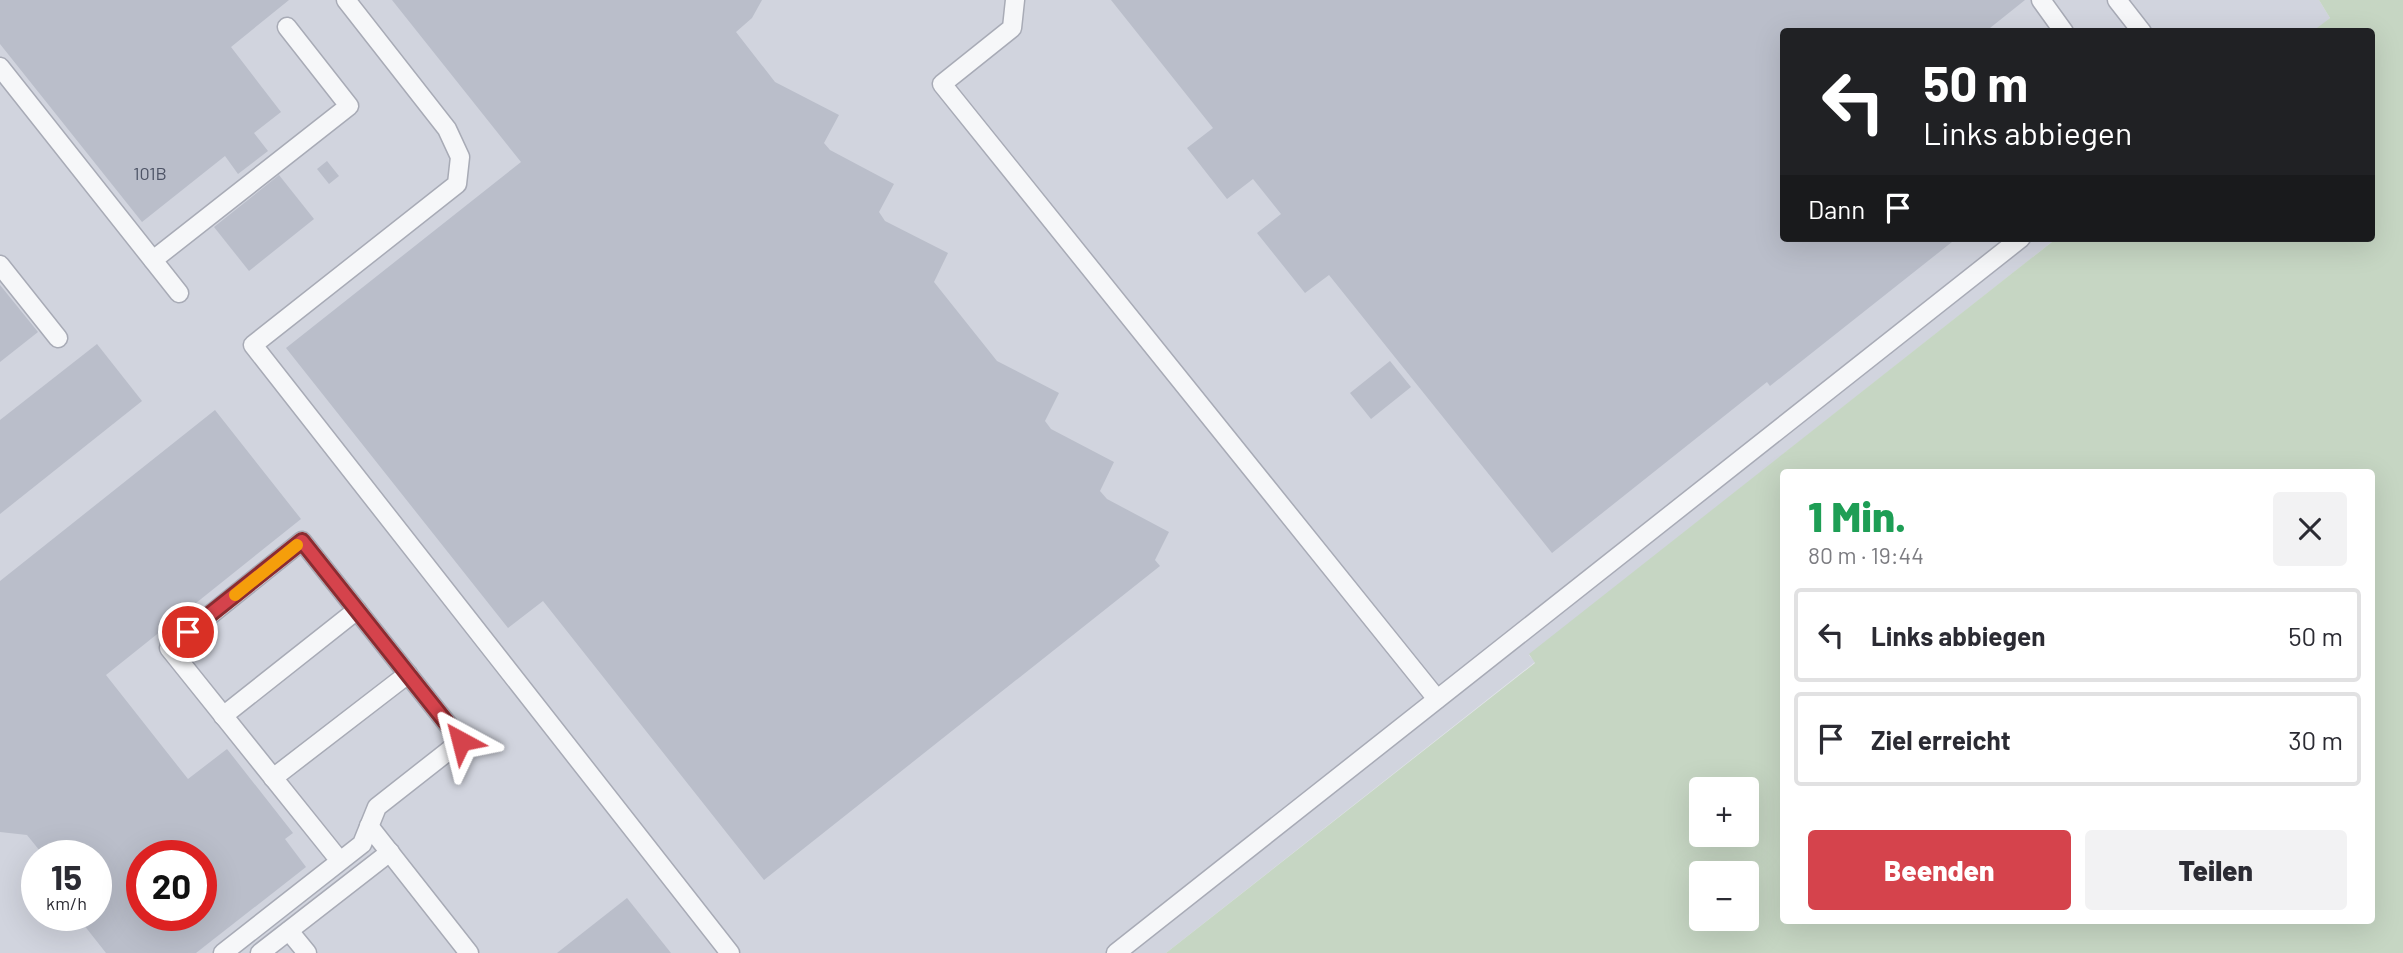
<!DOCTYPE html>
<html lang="de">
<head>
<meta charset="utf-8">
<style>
  body { margin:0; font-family:Barlow,sans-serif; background:#f2f2f3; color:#2b2b33; height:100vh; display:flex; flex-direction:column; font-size:26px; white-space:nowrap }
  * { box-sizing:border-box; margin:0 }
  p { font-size:23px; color:#7c7c81 }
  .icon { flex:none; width:38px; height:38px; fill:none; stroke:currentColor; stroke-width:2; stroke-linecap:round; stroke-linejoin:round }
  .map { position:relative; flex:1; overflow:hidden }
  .drawer { position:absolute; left:1780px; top:469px; width:595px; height:455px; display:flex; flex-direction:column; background:#fff; border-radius:7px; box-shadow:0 7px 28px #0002 }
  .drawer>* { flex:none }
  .hud { position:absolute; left:1780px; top:28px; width:595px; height:214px; border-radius:7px; box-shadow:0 7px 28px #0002; background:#202124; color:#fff; overflow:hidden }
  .controls { position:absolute; left:1689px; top:777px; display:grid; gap:14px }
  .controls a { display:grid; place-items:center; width:70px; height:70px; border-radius:7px; background:#fff; box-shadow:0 7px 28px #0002; font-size:35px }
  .speed { position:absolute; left:21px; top:840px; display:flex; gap:14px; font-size:35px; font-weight:700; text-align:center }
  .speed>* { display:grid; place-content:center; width:91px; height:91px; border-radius:50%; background:#fff; box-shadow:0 7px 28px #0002; line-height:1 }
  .speed small { font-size:18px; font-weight:400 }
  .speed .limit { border:10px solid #d22; background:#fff; color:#111 }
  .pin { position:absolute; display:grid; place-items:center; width:60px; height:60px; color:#fff; margin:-30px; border:4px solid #fff; border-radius:50%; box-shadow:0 2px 7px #0007 }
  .me { position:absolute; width:77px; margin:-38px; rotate:322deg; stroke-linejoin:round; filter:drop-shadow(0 0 5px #0008) }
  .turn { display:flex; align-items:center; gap:24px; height:147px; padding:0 28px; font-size:32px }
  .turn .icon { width:91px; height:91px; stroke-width:2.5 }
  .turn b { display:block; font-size:49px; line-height:60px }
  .then { display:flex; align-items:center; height:66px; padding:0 28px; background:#0003; gap:14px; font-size:26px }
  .round { display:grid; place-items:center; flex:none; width:74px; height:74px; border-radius:7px; background:#f2f2f3 }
  .head { display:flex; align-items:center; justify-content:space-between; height:119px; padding:0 28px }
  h1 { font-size:42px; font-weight:800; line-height:52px; color:#1e9e55 }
  .button { display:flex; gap:14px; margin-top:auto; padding:14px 28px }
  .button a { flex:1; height:80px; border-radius:7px; background:#d5434c; color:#fff; font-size:28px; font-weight:800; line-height:80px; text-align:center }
  .button a+a { background:#f2f2f3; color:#2b2b33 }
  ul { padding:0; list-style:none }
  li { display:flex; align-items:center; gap:21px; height:94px; margin:0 14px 10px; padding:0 14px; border:4px solid #e1e1e2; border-radius:7px }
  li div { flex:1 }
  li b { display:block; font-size:26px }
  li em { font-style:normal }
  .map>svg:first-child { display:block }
</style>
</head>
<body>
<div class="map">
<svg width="2403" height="953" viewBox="0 0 2403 953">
  <rect width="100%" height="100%" fill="#e3e5eb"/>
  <path fill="#d1d4de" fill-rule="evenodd" d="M0,0H2319L2330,18L2313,32H1783V238H2057L1529,655L1535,662L1166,953H0ZM37,856H96V915H37ZM142,856H201V915H142Z"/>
  <path fill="#c6d6c3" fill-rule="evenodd" d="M2319,0H2403V953H1166L1535,663L1529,654L2057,238H2371V32L2313,31L2330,18ZM2371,472V920H1783V472ZM1746,789V835H1701V789ZM1746,873V919H1701V873Z"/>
  <g fill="#babeca" fill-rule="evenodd">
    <path d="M0,0H289L231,47L281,112L254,133L268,151L238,174L225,156L142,222L0,44Z"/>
    <path d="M392,0H762L752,18L736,32L775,82L839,115L824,143L830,150L894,184L879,212L885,221L948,253L934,282L997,361L1059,393L1045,421L1051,429L1114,462L1100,491L1107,499L1169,532L1155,560L1160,566L764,880L543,601L508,628L286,348L521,162Z"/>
    <path d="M1111,0H2025L1985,32H1783V238H1957L1770,386L1767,382L1552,553L1329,275L1305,293L1257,233L1281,214L1253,179L1227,199L1187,148L1213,128Z"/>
    <path d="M327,161L339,176L329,184L317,169Z"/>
    <path d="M279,175L314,219L249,271L214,227Z"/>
    <path d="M0,285L38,332L0,362Z"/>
    <path d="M97,344L142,401L0,514V420Z"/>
    <path d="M1390,361L1411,387L1371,419L1350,393Z"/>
    <path d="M215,410L301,519L106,675L188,779L227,749L293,833L285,839L306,867L196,953H106L76,915H96V856H44L27,835L0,832V581ZM142,856H201V915H142Z"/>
    <path d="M627,898L671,953H557Z"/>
  </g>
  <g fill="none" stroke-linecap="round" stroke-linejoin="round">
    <defs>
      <g id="lane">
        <path d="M346,0L447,129L460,157L457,184L253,345L730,953"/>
        <path d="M1015,0L1012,28L942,84L1437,699"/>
        <path d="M2041,0L2064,32"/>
        <path d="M2117,0L2142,32"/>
        <path d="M0,67L179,293"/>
        <path d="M153,260L349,106L287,27"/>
        <path d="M0,265L58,338"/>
        <path d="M223,716L357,610"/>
        <path d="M273,778L408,674"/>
        <path d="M369,826L469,953"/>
        <path d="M289,931L307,953"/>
        <path d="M223,953L362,844L377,807L461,741L302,541L169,648L340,861"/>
        <path d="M260,953L390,852"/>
        <path d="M1116,953L2021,238"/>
      </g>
    </defs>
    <use href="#lane" stroke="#a8abb6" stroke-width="21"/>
    <use href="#lane" stroke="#f6f7f9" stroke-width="18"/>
  </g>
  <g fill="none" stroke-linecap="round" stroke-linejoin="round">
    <defs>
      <path id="route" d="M188,632L302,541L461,741"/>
    </defs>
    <use href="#route" stroke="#8a2c31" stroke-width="18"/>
    <use href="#route" stroke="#d5434c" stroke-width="12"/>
    <path stroke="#f59e0b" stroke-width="12" d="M235,595L297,545"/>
  </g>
  <g text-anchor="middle" stroke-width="5" stroke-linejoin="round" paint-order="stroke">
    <g font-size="18" fill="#4e5466">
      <text x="150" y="180">101B</text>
    </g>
  </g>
</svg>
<div class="controls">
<a>+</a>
<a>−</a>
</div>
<div class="speed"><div>15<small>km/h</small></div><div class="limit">20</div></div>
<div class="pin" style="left:188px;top:632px;background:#d93025"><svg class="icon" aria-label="arrive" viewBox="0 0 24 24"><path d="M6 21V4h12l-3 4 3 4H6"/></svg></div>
<svg class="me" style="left:461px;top:741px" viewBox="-20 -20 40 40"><path d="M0-17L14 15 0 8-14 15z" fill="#d5434c" stroke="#fff" stroke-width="4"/></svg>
<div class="hud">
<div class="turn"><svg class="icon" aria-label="left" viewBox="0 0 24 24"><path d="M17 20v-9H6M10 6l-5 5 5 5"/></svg><div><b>50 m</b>Links abbiegen</div></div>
<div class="then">Dann<svg class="icon" aria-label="arrive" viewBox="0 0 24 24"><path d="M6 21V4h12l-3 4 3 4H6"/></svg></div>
</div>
<section class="drawer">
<div class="head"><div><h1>1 Min.</h1><p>80 m · 19:44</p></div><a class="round"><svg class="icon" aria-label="close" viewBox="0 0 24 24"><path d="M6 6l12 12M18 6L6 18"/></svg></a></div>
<ul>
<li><svg class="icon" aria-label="left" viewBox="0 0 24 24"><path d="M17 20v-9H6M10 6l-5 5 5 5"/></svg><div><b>Links abbiegen</b></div><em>50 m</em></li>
<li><svg class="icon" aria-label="arrive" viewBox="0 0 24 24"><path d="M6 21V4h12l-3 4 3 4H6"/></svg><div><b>Ziel erreicht</b></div><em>30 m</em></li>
</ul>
<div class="button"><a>Beenden</a><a>Teilen</a></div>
</section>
</div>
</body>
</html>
